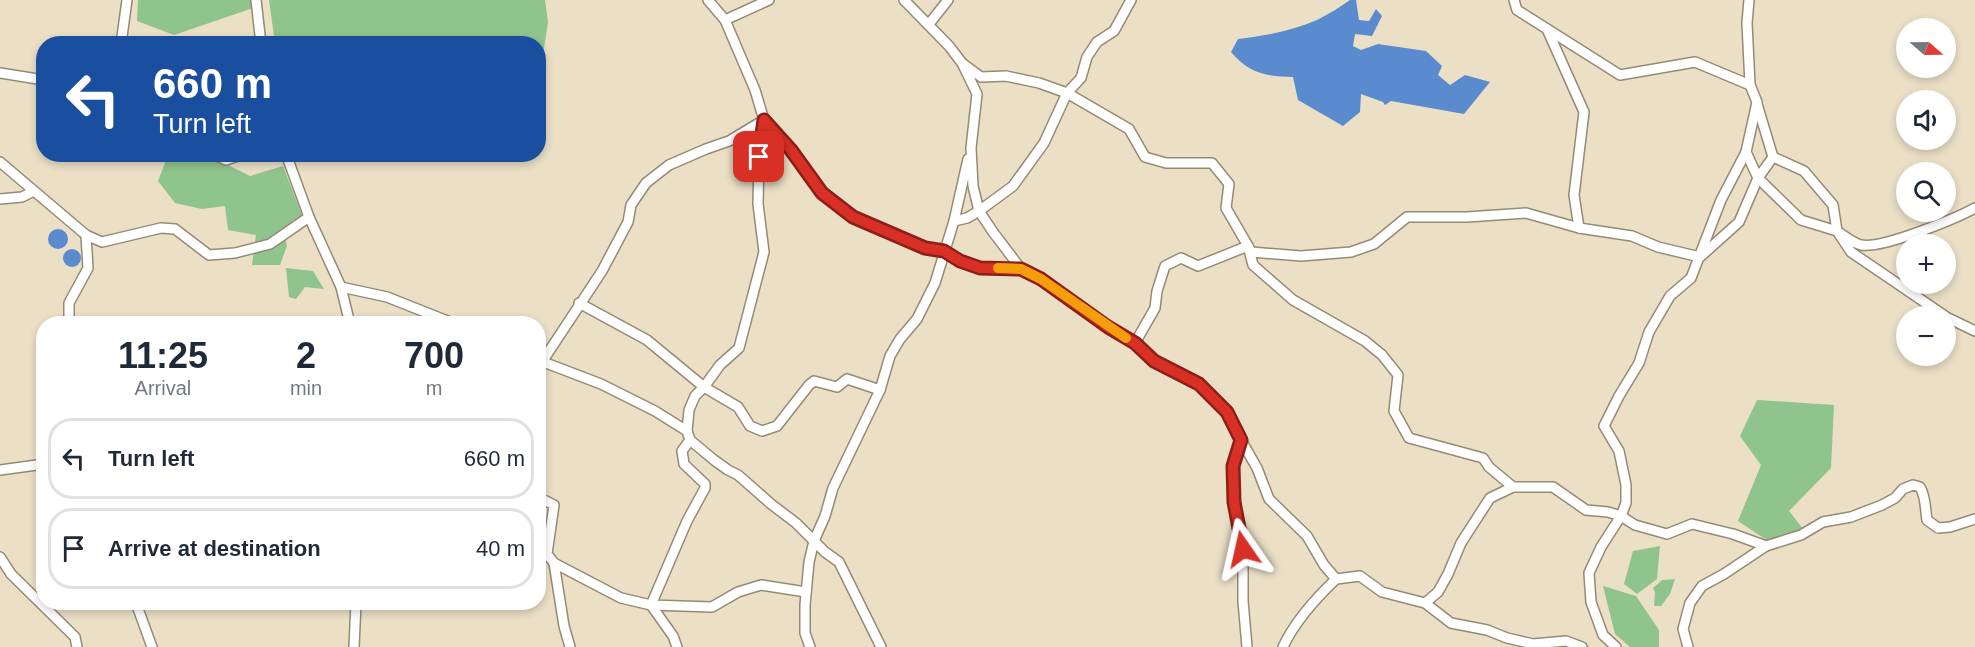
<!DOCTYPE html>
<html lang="en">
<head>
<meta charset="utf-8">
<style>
  body { margin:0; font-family:Arial,sans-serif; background:#f6f6f7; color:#1f2937; height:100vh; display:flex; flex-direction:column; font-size:22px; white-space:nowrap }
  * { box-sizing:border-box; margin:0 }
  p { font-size:20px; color:#747a83 }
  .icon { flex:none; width:33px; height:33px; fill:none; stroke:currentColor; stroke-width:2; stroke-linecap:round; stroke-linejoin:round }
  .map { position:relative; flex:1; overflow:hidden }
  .details { position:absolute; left:36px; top:316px; width:510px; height:294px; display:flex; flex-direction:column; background:#fff; border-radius:24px; box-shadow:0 3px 9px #0003 }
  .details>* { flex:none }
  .top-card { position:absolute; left:36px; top:36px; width:510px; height:126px; border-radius:24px; box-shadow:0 3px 9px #0003; background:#1a4fa0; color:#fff; overflow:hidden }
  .needle { width:39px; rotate:110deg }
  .controls { position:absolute; left:1896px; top:18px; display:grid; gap:12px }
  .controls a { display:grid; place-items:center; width:60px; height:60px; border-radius:50%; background:#fff; box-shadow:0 3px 9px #0003; font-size:30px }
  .pin { position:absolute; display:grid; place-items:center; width:51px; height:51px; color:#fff; margin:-26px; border-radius:12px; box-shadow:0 3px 9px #0006 }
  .me { position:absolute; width:66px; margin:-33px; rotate:349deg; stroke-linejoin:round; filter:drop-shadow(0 0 4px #0008) }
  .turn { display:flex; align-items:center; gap:21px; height:126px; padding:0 18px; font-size:27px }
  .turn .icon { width:78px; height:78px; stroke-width:2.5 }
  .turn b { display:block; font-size:42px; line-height:51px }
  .eta { display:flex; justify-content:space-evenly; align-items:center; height:102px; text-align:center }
  .eta b { font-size:36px; font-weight:700; line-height:42px }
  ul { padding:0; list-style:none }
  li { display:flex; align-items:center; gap:18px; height:81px; margin:0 12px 9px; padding:0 6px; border:3px solid #e0e1e3; border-radius:24px }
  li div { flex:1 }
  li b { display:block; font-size:22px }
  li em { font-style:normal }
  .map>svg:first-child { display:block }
</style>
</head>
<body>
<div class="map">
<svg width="1975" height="647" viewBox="0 0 1975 647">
  <rect width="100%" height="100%" fill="#ebdfc6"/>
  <g fill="#8fc48c">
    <path d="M138,0H255L256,7L174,35L137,21Z"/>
    <path d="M269,0H545L548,22L539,81L538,44L275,43Z"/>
    <path d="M168,155H208L250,176L283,166L305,223L285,238L287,246L280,265H252L256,235L228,230L225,206L202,209L175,203L158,181Z"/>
    <path d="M286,268L313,271L324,289L305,287L296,299L289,297Z"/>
    <path d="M1757,400L1834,405L1831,468L1789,511L1804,530L1768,541L1738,521L1761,465L1740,436Z"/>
    <path d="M1660,546L1657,579L1637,594L1624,584L1633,551Z"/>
    <path d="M1675,579L1670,594L1661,606H1654L1655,592L1653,588L1662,580Z"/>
    <path d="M1603,586L1636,596L1659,630V647H1630L1615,634Z"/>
  </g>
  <g fill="#5a8bce">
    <path d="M1350,0H1356L1359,20L1369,21L1376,9L1382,16L1372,36L1355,34L1353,46L1361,50L1378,44L1426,51L1442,66L1438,75L1450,85L1465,75L1490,82L1464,114L1391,101L1385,105L1383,102L1361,94L1360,112L1343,126L1298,100L1293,77C1265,76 1250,74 1231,52L1238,39C1264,36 1292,31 1317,20C1329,14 1340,7 1350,0Z"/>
    <circle cx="58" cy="239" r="10"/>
    <circle cx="72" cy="258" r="9"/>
  </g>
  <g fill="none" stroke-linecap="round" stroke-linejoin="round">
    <defs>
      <g id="minor">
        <path d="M256,0L261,44"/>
        <path d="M708,0L725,20L755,90L764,120L791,150L822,193L853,217L925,248L944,251L960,260L980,268L1021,269"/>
        <path d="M904,0L949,46L962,63L977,94L971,148L973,186L979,211L993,232L1021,269L1041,279L1108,327L1135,343L1154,361L1199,384L1227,412L1241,440L1233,466L1234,502L1243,549V601L1247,647"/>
        <path d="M1514,0L1517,10L1620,75L1695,62L1750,85"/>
        <path d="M725,20L769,0"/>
        <path d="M929,24L948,0"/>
        <path d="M1547,29L1584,112L1574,195L1579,228"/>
        <path d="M121,44L127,0"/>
        <path d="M962,63L981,77L1006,76L1039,83L1067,93L1129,129L1145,157L1166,163H1212L1229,184L1226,208L1248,246L1253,265L1293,300L1365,341L1382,355L1398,375L1394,411L1409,438L1483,458L1489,467L1513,487H1553L1586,510L1608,512L1621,516L1635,525L1667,534L1692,524L1733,534L1766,546"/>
        <path d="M0,73L44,80"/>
        <path d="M1757,104L1773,157L1804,171L1833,205L1837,231C1843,235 1853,243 1861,245C1882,249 1955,219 1975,208"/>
        <path d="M1746,152L1758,178L1801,220L1837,231L1851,252L1945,316"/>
        <path d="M213,154L226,160L244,154"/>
        <path d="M286,154L309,217L341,287L350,324"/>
        <path d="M0,162L86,235L88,268L69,303V324"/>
        <path d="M0,199L22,197L34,191"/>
        <path d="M954,221L967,218L979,211L1013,186L1044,143L1067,93L1081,78L1087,57L1097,42L1114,31L1131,0"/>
        <path d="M86,235L102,242L161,228L175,229L209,255L235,253L270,244L309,217"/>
        <path d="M341,287L387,297L455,324"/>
        <path d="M579,303L647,340L704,387L738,407L750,426L762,431L777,426L809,385L814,381L837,387L847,379L880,390"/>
        <path d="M1946,317L1975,331"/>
        <path d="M1135,343L1155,308L1157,291L1165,266L1181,258L1198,266L1248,246L1251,252L1301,256L1351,252L1374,244L1407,217H1467L1526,213L1579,228L1632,236L1658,247L1700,257L1739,222L1758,178L1773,157"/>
        <path d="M538,360L601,384L655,411L687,431L690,440L714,460L728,470L738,475L771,504L796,523L825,552L839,562L881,647"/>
        <path d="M538,368L602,271L628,222L631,205L646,183L669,165L706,149L729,141L764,120"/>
        <path d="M687,431L689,410L695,396L704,387L720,365L739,348L764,252L758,204L759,157L764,120"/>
        <path d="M690,440L682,451L684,464L705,484V488L687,521L651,605L712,607L738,592L761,585L806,592"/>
        <path d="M1241,440L1257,468L1269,499L1307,536L1324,565L1336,579L1360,576L1382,592L1425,603L1451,623L1487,630L1507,638L1533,644L1566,641L1582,647"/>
        <path d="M0,470L44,464"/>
        <path d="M538,497L554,505L547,554L554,563L621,598L651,605L673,636L677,647"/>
        <path d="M0,557L11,574L75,637L77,647"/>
        <path d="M554,563L564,626L570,647"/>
        <path d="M136,603L152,647"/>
        <path d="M1425,603L1438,592L1448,574L1461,543L1490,498L1513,487"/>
        <path d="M354,647L356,603"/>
        <path d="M810,647L805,633V605L809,562L814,541L825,516L833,488L880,390L890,356L900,339L917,319L935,283L954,221L968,159"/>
        <path d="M1283,647C1295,621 1315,599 1336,579"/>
        <path d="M1616,647L1603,635L1591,602L1589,573L1601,547L1621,516L1626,503V485L1619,451L1604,426L1619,396L1639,363L1649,332L1670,296L1691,278L1721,200L1746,152L1757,102L1750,85L1747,23L1749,0"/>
        <path d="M1688,647L1683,629L1690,603L1702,586L1724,574L1766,546L1801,535L1823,522L1851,517L1882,505L1895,498L1903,489L1913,485L1920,487C1926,497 1925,508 1927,520L1938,528L1950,527L1975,519"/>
      </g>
    </defs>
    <use href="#minor" stroke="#958a73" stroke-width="12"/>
    <use href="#minor" stroke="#fff" stroke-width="9"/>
  </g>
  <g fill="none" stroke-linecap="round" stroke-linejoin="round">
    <defs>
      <path id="route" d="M759,157L764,120L791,150L822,193L853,217L925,248L944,251L960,261L980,268L1021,269L1041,279L1108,327L1135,343L1154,361L1199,384L1227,412L1241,440L1233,466L1234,502L1243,549"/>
    </defs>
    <use href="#route" stroke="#8d1f18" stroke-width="15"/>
    <use href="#route" stroke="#d93025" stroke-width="10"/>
    <path stroke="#f59e0b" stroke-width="10" d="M998,268L1021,269L1041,279L1126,338"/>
  </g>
</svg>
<div class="controls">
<a><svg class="needle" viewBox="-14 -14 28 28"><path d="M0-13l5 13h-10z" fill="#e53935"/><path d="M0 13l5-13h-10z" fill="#747a83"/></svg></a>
<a><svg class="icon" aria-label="sound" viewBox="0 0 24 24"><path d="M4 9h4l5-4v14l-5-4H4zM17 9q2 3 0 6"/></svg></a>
<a><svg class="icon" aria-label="search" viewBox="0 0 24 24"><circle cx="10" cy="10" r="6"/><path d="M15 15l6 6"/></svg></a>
<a>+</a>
<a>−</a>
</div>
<div class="pin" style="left:759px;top:157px;background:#d93025"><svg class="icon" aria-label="arrive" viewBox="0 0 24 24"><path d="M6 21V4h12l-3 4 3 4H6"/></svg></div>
<svg class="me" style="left:1243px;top:549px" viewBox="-20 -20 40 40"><path d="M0-17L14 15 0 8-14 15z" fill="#d93025" stroke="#fff" stroke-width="4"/></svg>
<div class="top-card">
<div class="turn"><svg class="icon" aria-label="left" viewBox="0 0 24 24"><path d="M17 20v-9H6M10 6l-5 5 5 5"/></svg><div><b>660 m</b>Turn left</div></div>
</div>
<section class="details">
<div class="eta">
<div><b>11:25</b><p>Arrival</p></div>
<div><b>2</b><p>min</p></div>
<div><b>700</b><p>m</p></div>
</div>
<ul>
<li><svg class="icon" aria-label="left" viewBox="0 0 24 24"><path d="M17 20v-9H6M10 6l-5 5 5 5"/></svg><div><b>Turn left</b></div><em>660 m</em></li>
<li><svg class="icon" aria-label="arrive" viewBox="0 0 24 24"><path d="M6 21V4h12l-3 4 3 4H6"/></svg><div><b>Arrive at destination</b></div><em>40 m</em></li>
</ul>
</section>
</div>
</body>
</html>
